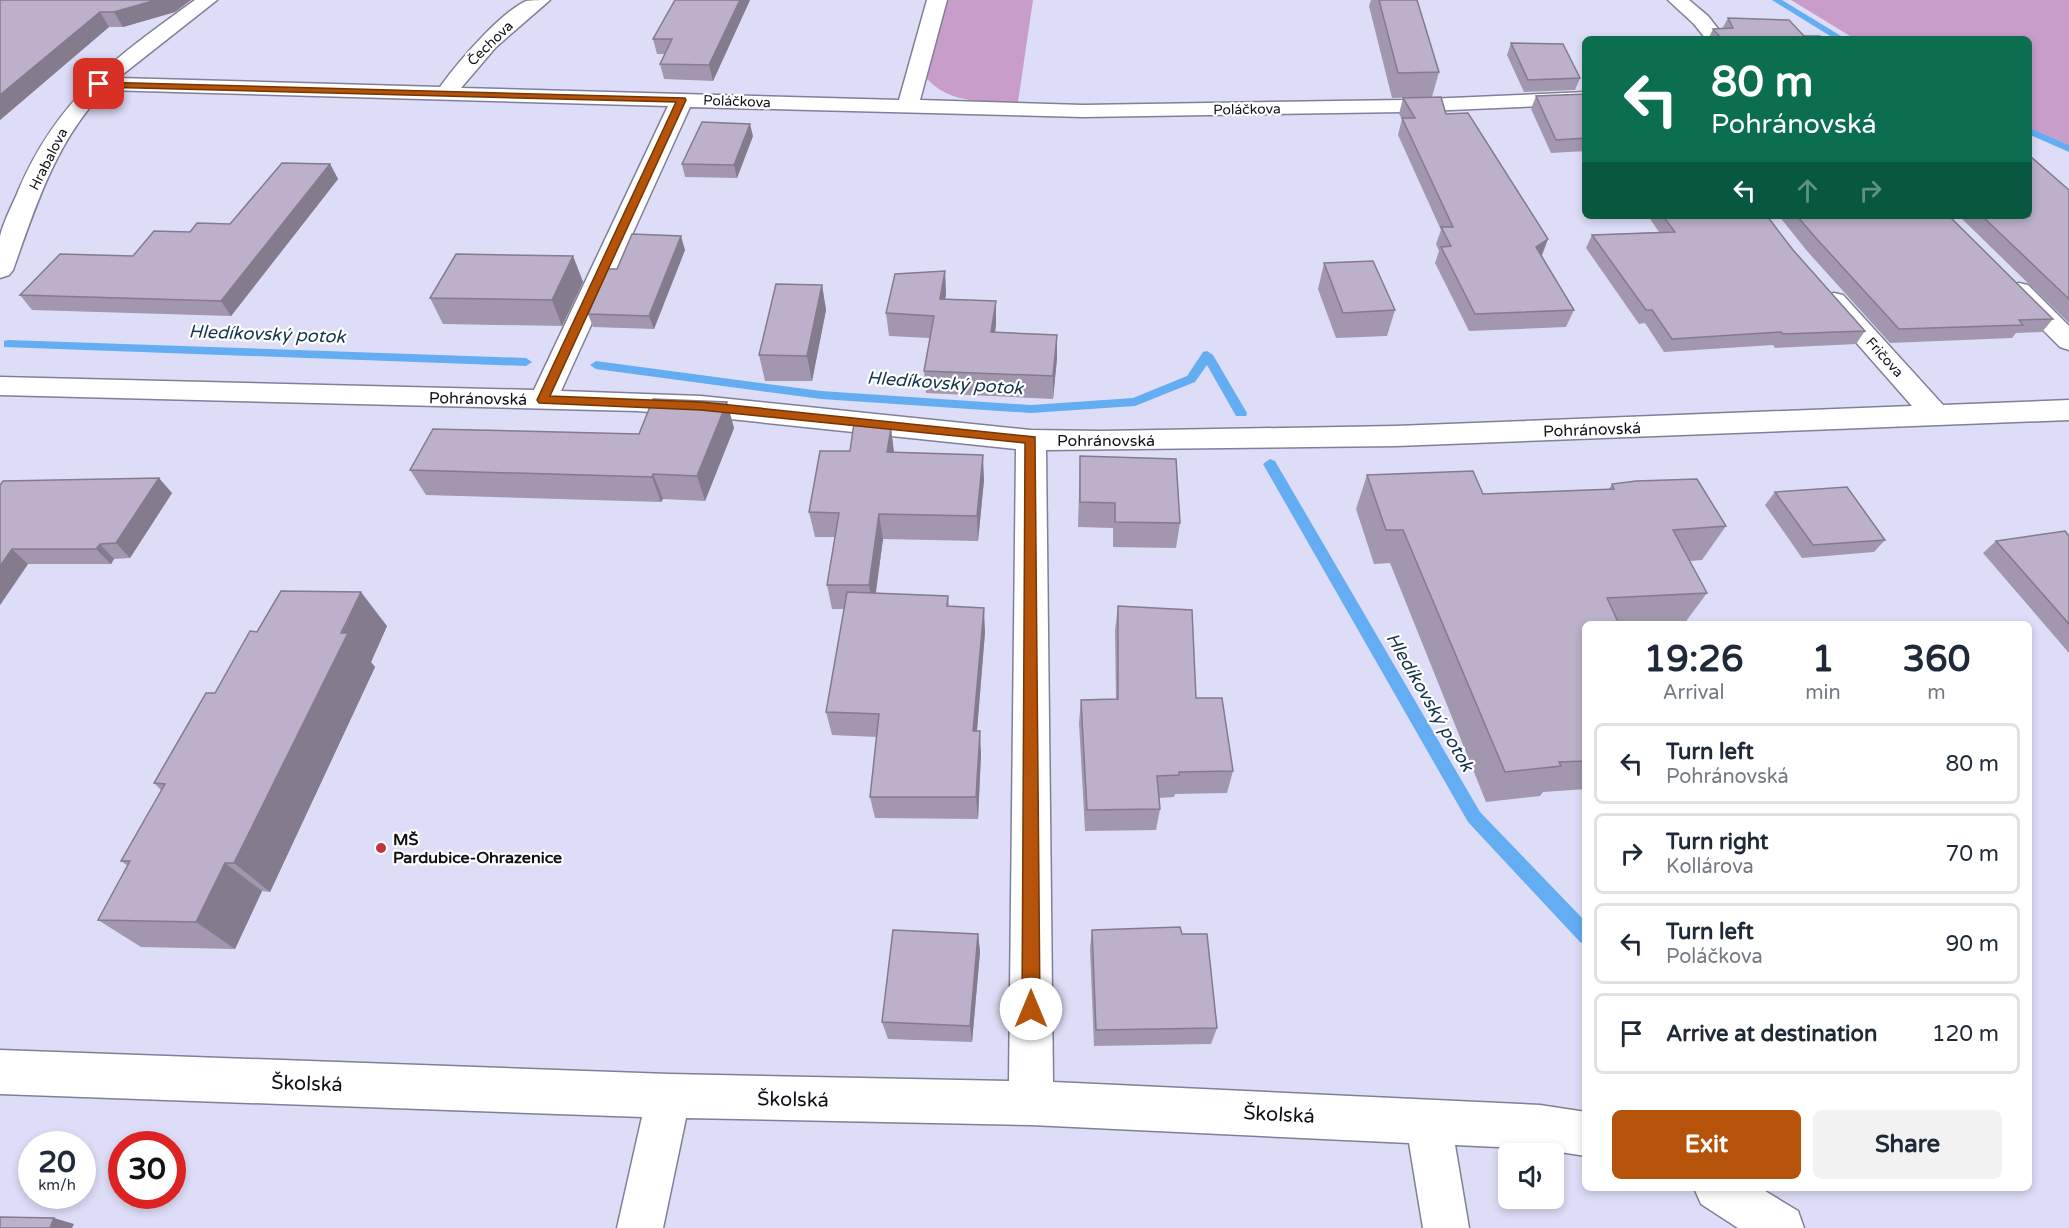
<!DOCTYPE html>
<html lang="en">
<head>
<meta charset="utf-8">
<style>
  body { margin:0; font-family:"Varela Round",sans-serif; background:#f2f2f3; color:#1f2937; height:100vh; display:flex; flex-direction:column; font-size:22px; white-space:nowrap }
  * { box-sizing:border-box; margin:0 }
  p { font-size:20px; color:#747a83 }
  .icon { flex:none; width:33px; height:33px; fill:none; stroke:currentColor; stroke-width:2; stroke-linecap:round; stroke-linejoin:round }
  .map { position:relative; flex:1; overflow:hidden }
  .sheet { position:absolute; left:1582px; top:621px; width:450px; height:570px; display:flex; flex-direction:column; background:#fff; border-radius:9px; box-shadow:0 3px 9px #0003 }
  .sheet>* { flex:none }
  .top-card { position:absolute; left:1582px; top:36px; width:450px; height:183px; border-radius:9px; box-shadow:0 3px 9px #0003; background:#0b6e4f; color:#fff; overflow:hidden }
  .fabs { position:absolute; left:1498px; top:1143px; display:grid; gap:12px }
  .fabs a { display:grid; place-items:center; width:66px; height:66px; border-radius:9px; background:#fff; box-shadow:0 3px 9px #0003; font-size:30px }
  .speed { position:absolute; left:18px; top:1131px; display:flex; gap:12px; font-size:30px; font-weight:700; text-align:center }
  .speed>* { display:grid; place-content:center; width:78px; height:78px; border-radius:50%; background:#fff; box-shadow:0 3px 9px #0003; line-height:1 }
  .speed small { font-size:15px; font-weight:400 }
  .speed .limit { border:9px solid #d22; background:#fff; color:#111 }
  .pin { position:absolute; display:grid; place-items:center; width:51px; height:51px; color:#fff; margin:-26px; border-radius:12px; box-shadow:0 3px 9px #0006 }
  .me { position:absolute; width:66px; margin:-33px; rotate:0deg; stroke-linejoin:round; filter:drop-shadow(0 0 4px #0008) }
  .turn { display:flex; align-items:center; gap:21px; height:126px; padding:0 30px; font-size:27px }
  .turn .icon { width:78px; height:78px; stroke-width:2.5 }
  .turn b { display:block; font-size:42px; line-height:51px }
  .lanes { display:flex; align-items:center; height:57px; padding:0 30px; background:#0003; justify-content:center; gap:30px; direction:ltr }
  .lanes .off { opacity:.35 }
  .eta { display:flex; justify-content:space-evenly; align-items:center; height:102px; text-align:center }
  .eta b { font-size:36px; font-weight:700; line-height:42px }
  .cta { display:flex; gap:12px; margin-top:auto; padding:12px 30px }
  .cta a { flex:1; height:69px; border-radius:9px; background:#b45309; color:#fff; font-size:24px; font-weight:700; line-height:69px; text-align:center }
  .cta a+a { background:#f2f2f3; color:#1f2937 }
  ul { padding:0; list-style:none }
  li { display:flex; align-items:center; gap:18px; height:81px; margin:0 12px 9px; padding:0 18px; border:3px solid #e0e1e3; border-radius:9px }
  li div { flex:1 }
  li b { display:block; font-size:22px }
  li em { font-style:normal }
  .map>svg:first-child { display:block }
</style>
</head>
<body>
<div class="map">
<svg width="2069" height="1228" viewBox="0 0 2069 1228">
  <rect width="100%" height="100%" fill="#deddf8"/>
  <g fill="#c89dc9">
    <path d="M945,0H1033L1018,102C985,101 952,105 927,79Z"/>
    <path d="M1791,0H2069V145L2030,128V39H1855Z"/>
  </g>
  <g fill="none" stroke-linecap="round" stroke-linejoin="round">
    <g fill="#64adf2" fill-rule="evenodd">
      <path d="M1772,0H1782L1846,39H1835Z"/>
      <path d="M2030,128L2069,145V152L2030,135Z"/>
      <path d="M8,340L526,358L532,362L526,366L4,347V341Z"/>
      <path d="M1207,351L1213,355L1247,413L1246,416H1236L1207,365L1195,382L1135,406L1031,413L821,399L596,369L590,365L596,361L821,391L1031,405L1133,398L1187,376L1203,352Z"/>
      <path d="M1270,459L1275,461L1480,812L1586,922V945L1580,942L1468,822L1263,464Z"/>
    </g>
    <defs>
      <g id="street">
        <path d="M195,0H217L118,78L440,87C458,62 499,14 526,1C532,0 543,0 550,0L496,47L461,88L899,100L927,0H947L920,100L1083,105L1404,100L1586,92V104L1404,112L1083,117L690,107L561,391L701,396L1031,430L1102,431L1396,426L1912,406L1825,307L1821,301L1825,295L1834,293L1843,295L1943,405L2069,400V420L1396,446L1046,450L1053,1082L1540,1105L1586,1112V1156L1540,1149L1455,1145L1469,1228H1423L1409,1143L1031,1125L686,1118L663,1228H617L642,1117L0,1094V1050L669,1074L1009,1081L1016,449L701,416L637,411L0,395V377L534,390L668,106L105,90C56,141 36,205 13,270L9,275L0,278C0,265 0,249 0,236C4,220 13,204 19,189C59,97 116,57 195,0Z"/>
        <path d="M1668,0H1689L1708,16L1726,39H1706L1694,24Z"/>
        <path d="M2019,283L2028,285L2069,326V350L2060,347L2010,297L2006,291L2010,285Z"/>
        <path d="M1694,1188H1760L1798,1211L1804,1228H1738L1701,1204Z"/>
      </g>
    </defs>
    <use href="#street" stroke="#807f98" stroke-width="3"/>
    <use href="#street" fill="#fff" fill-rule="evenodd"/>
  </g>
  <g fill="#a297ae">
    <path d="M0,0H191L175,12L123,27H109L0,120Z"/>
    <path d="M750,0L713,81L664,79L660,64L665,54H657L653,39Z"/>
    <path d="M1371,0H1417L1439,72L1432,97L1392,98L1369,6Z"/>
    <path d="M1728,18L1804,36L1823,39H1708L1713,29H1722Z"/>
    <path d="M1511,43L1580,78L1575,90L1524,92L1507,55Z"/>
    <path d="M1586,94V151L1551,153L1531,109L1536,96Z"/>
    <path d="M1403,98L1446,114L1548,239L1542,256L1574,310L1566,327L1469,331L1435,263L1439,251L1436,244L1441,230L1398,135L1402,119L1399,114Z"/>
    <path d="M753,136L737,178L685,177L682,164Z"/>
    <path d="M330,164L338,179L231,316L32,310L20,295L133,256L190,232L230,224Z"/>
    <path d="M2069,190V323L1959,216H2030Z"/>
    <path d="M1648,216H1767L1793,250L1865,331L1856,344L1775,348L1773,345L1664,352L1645,323L1639,324L1586,248L1592,235L1659,232Z"/>
    <path d="M1779,216H1949L2053,319L2042,332L2016,333L2012,338L1890,343L1807,251Z"/>
    <path d="M685,250L654,329L593,327L588,314L617,269Z"/>
    <path d="M573,256L583,282L562,326L443,324L430,298Z"/>
    <path d="M1324,263L1395,310L1387,336L1336,338L1318,289Z"/>
    <path d="M945,271L946,294L945,299L996,324L995,332L1057,358L1053,399L926,393L924,371L930,338L889,336L886,313Z"/>
    <path d="M822,285L826,310L812,381H765L759,355Z"/>
    <path d="M734,428L705,501L663,499L661,502L426,495L410,470L639,434Z"/>
    <path d="M891,428L894,452L984,480L978,541L883,539L876,593L948,596L949,606L985,632L977,731L981,754L978,819L875,818L870,797L877,737L832,735L826,712L844,609H832L827,585L835,537H815L809,512L850,451Z"/>
    <path d="M1080,456L1180,523L1176,548L1113,547V528L1078,527Z"/>
    <path d="M1367,475L1483,494L1609,489L1612,484L1726,526L1702,560L1690,561L1707,593L1684,624H1586V789L1543,792L1540,796L1486,802L1390,563L1374,564L1356,509Z"/>
    <path d="M0,485L172,493L130,558L114,559L111,564H28L0,605Z"/>
    <path d="M1775,492L1885,540L1874,552L1802,558L1765,505Z"/>
    <path d="M2069,536V653L1983,553L1996,541Z"/>
    <path d="M1118,606L1196,698L1233,771L1227,793L1175,794L1174,797L1159,798L1160,809L1156,830L1085,831L1079,723L1081,700L1116,699L1115,630Z"/>
    <path d="M387,626L371,662L375,667L270,892L262,891L235,949L141,947L98,920L128,866L121,861L161,790L154,783L257,632Z"/>
    <path d="M1092,930L1182,934L1217,1028L1211,1044L1094,1046L1090,949Z"/>
    <path d="M978,934L980,952L972,1042L888,1039L882,1022Z"/>
  </g>
  <g fill="#847b8d">
    <path d="M156,0H191L175,12L123,27L114,12Z"/>
    <path d="M740,0H750L713,81L709,65Z"/>
    <path d="M100,12L109,27L0,120V95Z"/>
    <path d="M750,124L753,136L737,178L734,165Z"/>
    <path d="M330,164L338,179L231,316L221,301Z"/>
    <path d="M681,236L685,250L654,329L649,316Z"/>
    <path d="M1548,239L1541,256L1536,247Z"/>
    <path d="M573,256L583,282L562,326L552,300Z"/>
    <path d="M945,271L946,294L942,322L940,299Z"/>
    <path d="M822,285L826,310L812,381L807,356Z"/>
    <path d="M996,301V324L992,355L991,332Z"/>
    <path d="M1057,335V358L1053,399V376Z"/>
    <path d="M727,402L734,428L705,501L697,476Z"/>
    <path d="M891,428L894,454L887,452Z"/>
    <path d="M983,455L984,480L978,541L977,516Z"/>
    <path d="M653,474L663,499L661,502L652,477Z"/>
    <path d="M159,478L172,493L130,558L116,543Z"/>
    <path d="M879,514L883,539L873,610L869,585Z"/>
    <path d="M100,544L114,559L111,564L96,549Z"/>
    <path d="M12,549L28,564L0,605V566Z"/>
    <path d="M361,592L387,626L371,662L375,667L270,892L234,863Z"/>
    <path d="M984,608L985,632L975,754L973,731Z"/>
    <path d="M980,731L981,754L978,819L976,797Z"/>
    <path d="M225,863L262,891L235,949L196,922Z"/>
    <path d="M978,934L980,952L972,1042L970,1026Z"/>
    <path d="M54,1218L74,1224L72,1228H50Z"/>
  </g>
  <g fill="#bcb0ca" stroke="#847b8d" stroke-width="1.5">
    <path d="M0,0H156L114,12H100L0,95Z"/>
    <path d="M675,0H740L709,65L660,64L672,39H653Z"/>
    <path d="M1379,0H1417L1439,72L1398,73Z"/>
    <path d="M1728,18L1789,20L1804,36H1820L1823,39H1722L1713,29L1733,28Z"/>
    <path d="M1511,43L1563,44L1580,78L1528,80Z"/>
    <path d="M1586,94V138L1556,140L1536,96Z"/>
    <path d="M1441,97L1446,114L1468,113L1548,239L1536,247L1574,310L1475,314L1441,247L1451,246L1441,227H1453L1402,118H1415L1403,98Z"/>
    <path d="M702,122L750,124L734,165L682,164Z"/>
    <path d="M2030,156L2069,190V299L1982,216H2030Z"/>
    <path d="M282,163L330,164L221,301L20,295L60,254L133,256L154,231L190,232L197,223L230,224Z"/>
    <path d="M1663,216H1767L1793,250L1865,331L1783,334L1781,332L1672,339L1652,310H1646L1592,235L1675,232Z"/>
    <path d="M1797,216H1949L2053,319L2019,320L2023,325L1899,329L1815,237Z"/>
    <path d="M632,234L681,236L649,316L588,314L608,269H617Z"/>
    <path d="M456,254L573,256L552,300L430,298Z"/>
    <path d="M1373,261L1395,310L1343,313L1324,263Z"/>
    <path d="M945,271L940,299L996,301L991,332L1057,335L1053,376L924,371L934,316L886,313L895,274Z"/>
    <path d="M776,284L822,285L807,356L759,355Z"/>
    <path d="M653,399L727,402L697,476L653,474L652,477L410,470L433,429L639,434Z"/>
    <path d="M854,423L891,428L887,452L983,455L977,516L879,514L869,585H827L839,513L809,512L820,451H850Z"/>
    <path d="M1080,456L1176,459L1180,523L1115,522V503L1080,502Z"/>
    <path d="M1473,471L1483,494L1614,489L1612,484L1636,481L1697,479L1726,526L1673,530L1707,593L1607,598L1619,624H1586V761L1559,762L1561,766L1505,772L1403,530H1386L1367,475Z"/>
    <path d="M159,478L116,543L100,544L96,549H12L0,566V485L3,481Z"/>
    <path d="M1847,487L1885,540L1813,545L1775,492Z"/>
    <path d="M2065,531L2069,536V624L1996,541Z"/>
    <path d="M281,591L361,592L341,633H348L234,863H225L196,922L98,920L130,861H121L165,784L154,783L206,693H215L250,631L257,632Z"/>
    <path d="M847,592L948,596L947,606L984,608L973,731H980L976,797H870L879,714L826,712Z"/>
    <path d="M1118,606L1192,610L1196,698H1222L1233,771L1179,772V775L1157,776L1160,809L1087,810L1081,700L1118,699Z"/>
    <path d="M1180,927L1182,934H1207L1217,1028L1096,1030L1092,930Z"/>
    <path d="M893,930L978,934L970,1026L882,1022Z"/>
    <path d="M0,1217L54,1218L50,1228H0Z"/>
  </g>
  <path fill="#b45309" stroke="#753606" stroke-width="1.5" d="M96,82L685,98L686,100L550,396L701,402L1035,437L1040,1009L1037,1015L1031,1017L1025,1015L1022,1009L1025,443L701,410L539,403L537,400L676,102L99,87L94,84Z"/>
  <circle fill="#c3333b" stroke="#fff" stroke-width="2" cx="381" cy="848" r="6"/>
  <g text-anchor="middle" stroke-width="4.5" stroke-linejoin="round" paint-order="stroke">
    <g font-size="14" fill="#100f18" stroke="#fff">
      <text transform="translate(490 43) rotate(-44)" y="5">Čechova</text>
      <text transform="translate(737 101) rotate(2)" y="5">Poláčkova</text>
      <text transform="translate(1247 109) rotate(-1)" y="5">Poláčkova</text>
      <text transform="translate(48 159) rotate(-63)" y="5">Hrabalova</text>
      <text transform="translate(1885 357) rotate(48)" y="5">Fričova</text>
    </g>
    <g font-size="16" fill="#100f18" stroke="#fff">
      <text transform="translate(478 398) rotate(1)" y="6">Pohránovská</text>
      <text transform="translate(1592 429) rotate(-2)" y="6">Pohránovská</text>
      <text x="1106" y="446">Pohránovská</text>
    </g>
    <g font-size="16" font-weight="bold" fill="#100f18" stroke="#fff" text-anchor="start">
      <text x="393" y="845">MŠ<tspan x="393" dy="18">Pardubice-Ohrazenice</tspan></text>
    </g>
    <g font-size="18" font-style="italic" fill="#153450" stroke="#fff">
      <text transform="translate(267 334) rotate(2)" y="6">Hledíkovský potok</text>
      <text transform="translate(945 383) rotate(4)" y="6">Hledíkovský potok</text>
      <text transform="translate(1430 702) rotate(60)" y="6">Hledíkovský potok</text>
    </g>
    <g font-size="20" fill="#100f18" stroke="#fff">
      <text transform="translate(307 1083) rotate(2)" y="7">Školská</text>
      <text transform="translate(793 1099) rotate(1)" y="7">Školská</text>
      <text transform="translate(1279 1114) rotate(3)" y="7">Školská</text>
    </g>
  </g>
</svg>
<div class="fabs">
<a><svg class="icon" aria-label="sound" viewBox="0 0 24 24"><path d="M4 9h4l5-4v14l-5-4H4zM17 9q2 3 0 6"/></svg></a>
</div>
<div class="speed"><div>20<small>km/h</small></div><div class="limit">30</div></div>
<div class="pin" style="left:99px;top:84px;background:#d93025"><svg class="icon" aria-label="arrive" viewBox="0 0 24 24"><path d="M6 21V4h12l-3 4 3 4H6"/></svg></div>
<svg class="me" style="left:1031px;top:1009px" viewBox="-20 -20 40 40"><circle r="19" fill="#fff"/><path d="M0-13L10 11 0 6-10 11z" fill="#b45309"/></svg>
<div class="top-card">
<div class="turn"><svg class="icon" aria-label="left" viewBox="0 0 24 24"><path d="M17 20v-9H6M10 6l-5 5 5 5"/></svg><div><b>80 m</b>Pohránovská</div></div>
<div class="lanes"><svg class="icon" aria-label="left" viewBox="0 0 24 24"><path d="M17 20v-9H6M10 6l-5 5 5 5"/></svg><svg class="icon off" aria-label="ahead" viewBox="0 0 24 24"><path d="M12 20V5M6 11l6-6 6 6"/></svg><svg class="icon off" aria-label="right" viewBox="0 0 24 24"><path d="M7 20v-9h11M14 6l5 5-5 5"/></svg></div>
</div>
<section class="sheet">
<div class="eta">
<div><b>19:26</b><p>Arrival</p></div>
<div><b>1</b><p>min</p></div>
<div><b>360</b><p>m</p></div>
</div>
<ul>
<li><svg class="icon" aria-label="left" viewBox="0 0 24 24"><path d="M17 20v-9H6M10 6l-5 5 5 5"/></svg><div><b>Turn left</b><p>Pohránovská</p></div><em>80 m</em></li>
<li><svg class="icon" aria-label="right" viewBox="0 0 24 24"><path d="M7 20v-9h11M14 6l5 5-5 5"/></svg><div><b>Turn right</b><p>Kollárova</p></div><em>70 m</em></li>
<li><svg class="icon" aria-label="left" viewBox="0 0 24 24"><path d="M17 20v-9H6M10 6l-5 5 5 5"/></svg><div><b>Turn left</b><p>Poláčkova</p></div><em>90 m</em></li>
<li><svg class="icon" aria-label="arrive" viewBox="0 0 24 24"><path d="M6 21V4h12l-3 4 3 4H6"/></svg><div><b>Arrive at destination</b></div><em>120 m</em></li>
</ul>
<div class="cta"><a>Exit</a><a>Share</a></div>
</section>
</div>
</body>
</html>
